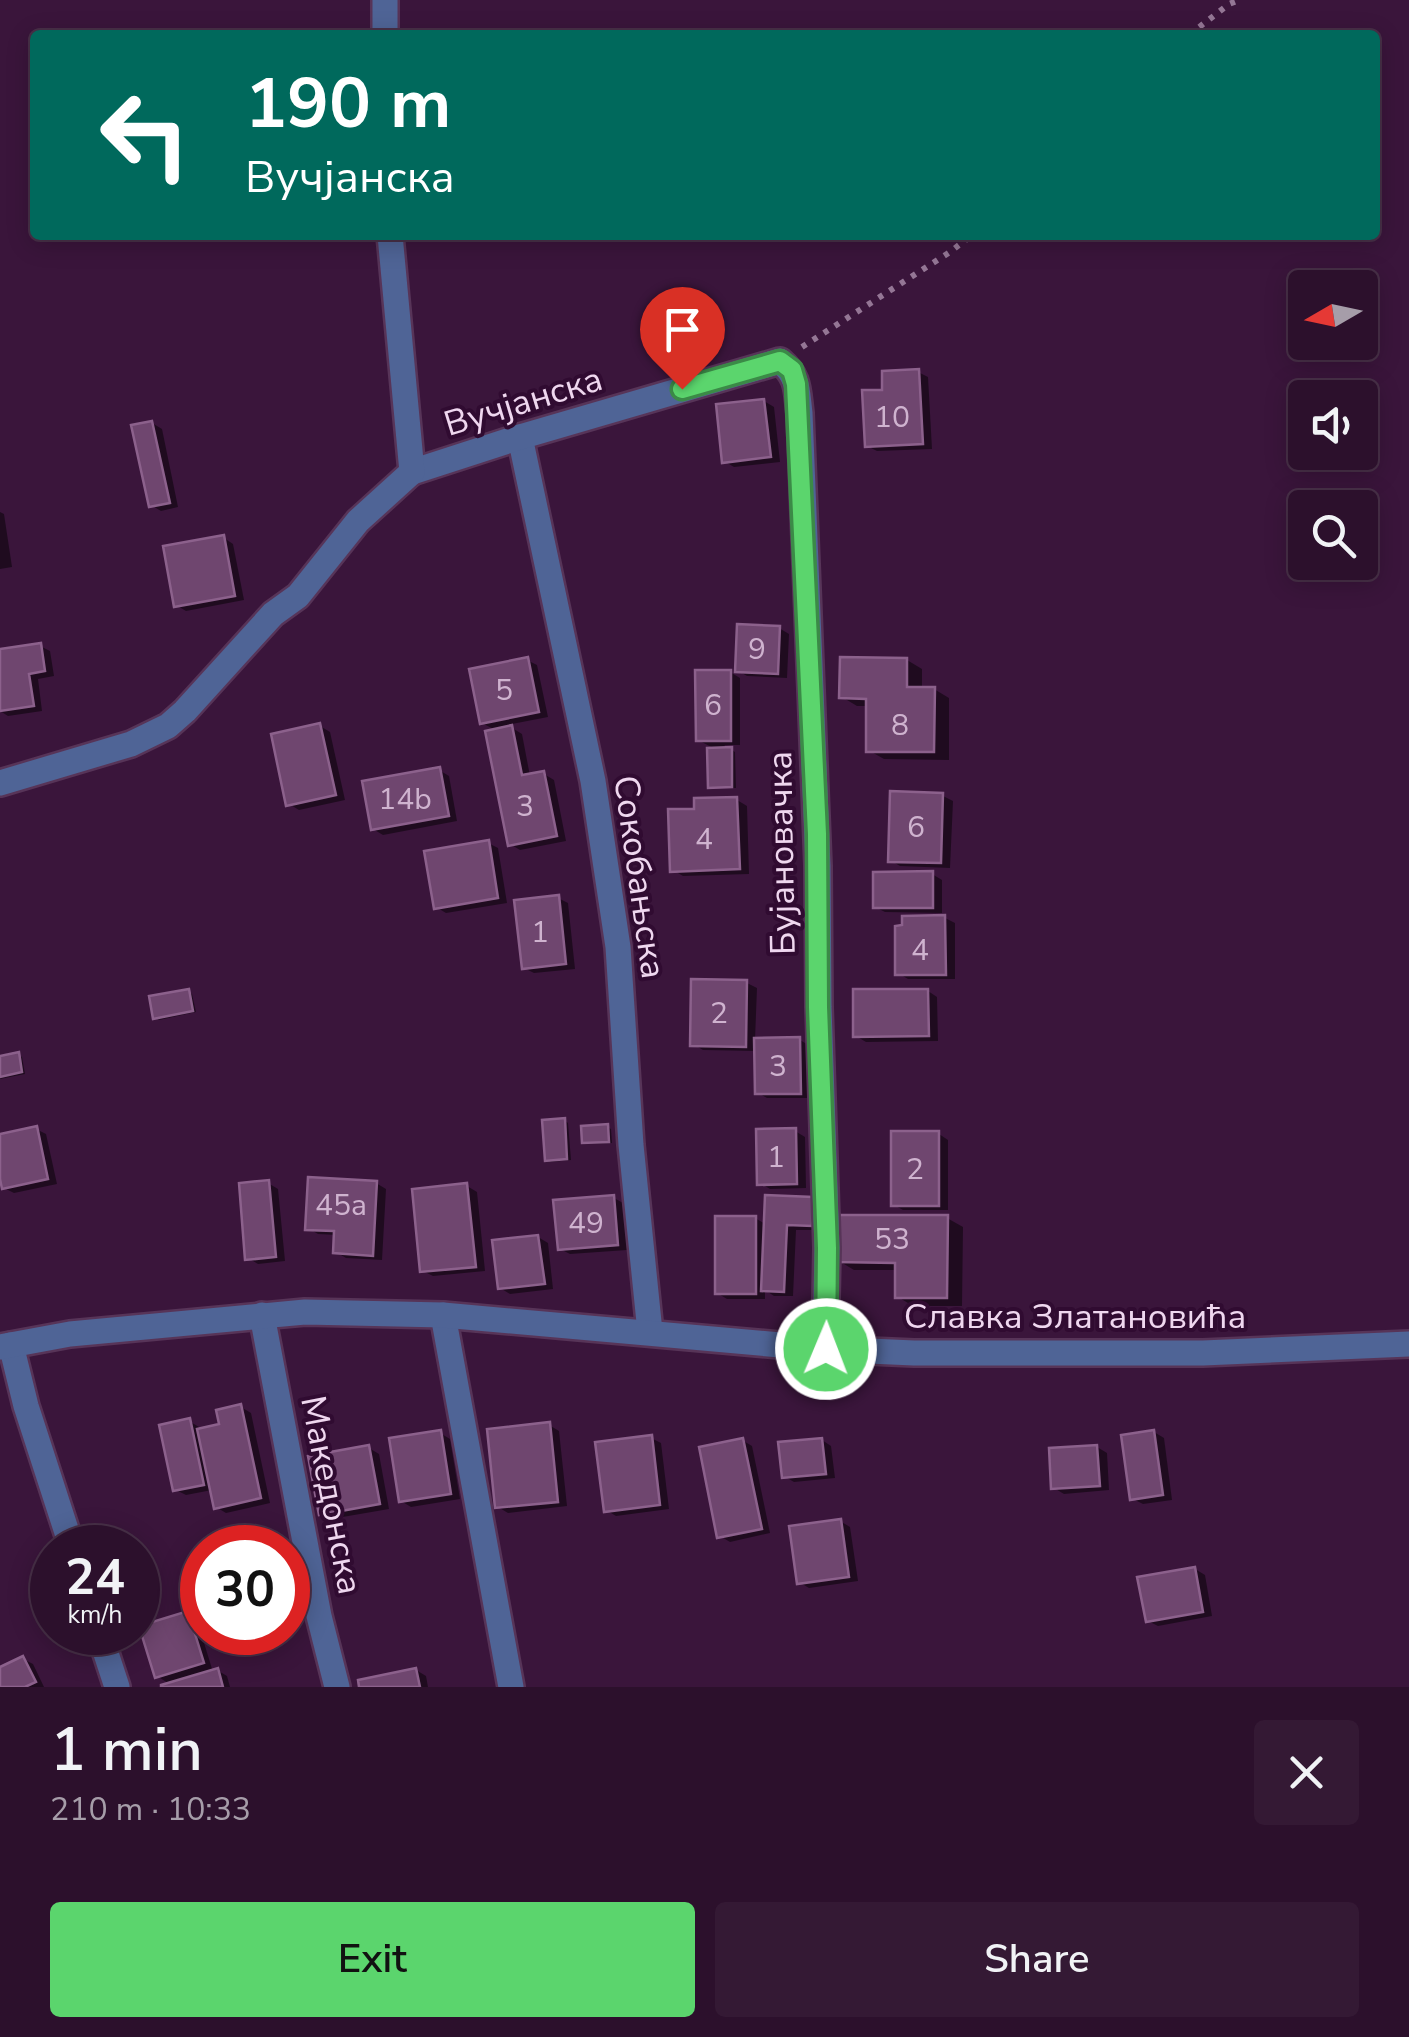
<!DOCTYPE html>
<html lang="en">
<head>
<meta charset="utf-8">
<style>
  body { margin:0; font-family:"Nunito Sans",sans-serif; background:#341934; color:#f1f3f6; height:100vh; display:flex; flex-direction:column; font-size:38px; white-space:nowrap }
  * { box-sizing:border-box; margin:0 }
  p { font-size:32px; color:#a69da9 }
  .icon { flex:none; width:55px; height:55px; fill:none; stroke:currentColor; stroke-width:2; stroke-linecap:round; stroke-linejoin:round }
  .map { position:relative; height:1687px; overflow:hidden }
  .drawer { display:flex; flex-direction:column; background:#2c102c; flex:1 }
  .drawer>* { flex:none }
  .top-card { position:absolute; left:30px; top:30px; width:1350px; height:210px; border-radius:10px; box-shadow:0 5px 25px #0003,0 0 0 2px #483048; background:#00695c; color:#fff; overflow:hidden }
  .needle { width:65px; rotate:261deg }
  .controls { position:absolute; left:1288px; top:270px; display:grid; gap:20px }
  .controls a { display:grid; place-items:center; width:90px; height:90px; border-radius:10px; background:#2c102c; box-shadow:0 5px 25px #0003,0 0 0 2px #483048; font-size:50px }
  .speed { position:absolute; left:30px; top:1525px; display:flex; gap:20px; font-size:50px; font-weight:700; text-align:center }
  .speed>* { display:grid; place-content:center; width:130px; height:130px; border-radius:50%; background:#2c102c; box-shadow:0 5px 25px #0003,0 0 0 2px #483048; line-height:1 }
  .speed small { font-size:25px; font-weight:400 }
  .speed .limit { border:15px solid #d22; background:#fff; color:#111 }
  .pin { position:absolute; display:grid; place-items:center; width:85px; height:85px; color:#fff; margin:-102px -42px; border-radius:50% 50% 50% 0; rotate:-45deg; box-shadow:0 0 10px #0007 }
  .pin .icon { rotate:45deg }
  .me { position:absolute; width:110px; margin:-55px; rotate:1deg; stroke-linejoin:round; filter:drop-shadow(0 0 8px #0008) }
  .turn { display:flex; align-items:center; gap:35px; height:210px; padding:0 50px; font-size:45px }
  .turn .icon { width:130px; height:130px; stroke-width:2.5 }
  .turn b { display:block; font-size:70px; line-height:85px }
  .round { display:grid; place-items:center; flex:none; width:105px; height:105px; border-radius:10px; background:#341934 }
  .overview { display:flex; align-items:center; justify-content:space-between; height:170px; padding:0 50px }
  h1 { font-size:60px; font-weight:600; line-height:75px }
  .cta { display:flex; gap:20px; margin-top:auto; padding:20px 50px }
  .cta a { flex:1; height:115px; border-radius:10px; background:#5bd56d; color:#111; font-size:40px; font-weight:600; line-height:115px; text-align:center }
  .cta a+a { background:#341934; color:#f1f3f6 }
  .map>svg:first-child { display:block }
</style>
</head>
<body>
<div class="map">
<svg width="1409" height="1687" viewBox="0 0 1409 1687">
  <rect width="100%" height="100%" fill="#3a153b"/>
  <g fill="#0007">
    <path d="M918,372L928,377L932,449L877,451L867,446L885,392Z"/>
    <path d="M764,401L774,407L780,462L734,467L724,461Z"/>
    <path d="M152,423L162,429L178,507L161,511L151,505Z"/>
    <path d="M0,512L4,514L12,567L0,569Z"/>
    <path d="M224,538L233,544L244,600L186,611L176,605Z"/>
    <path d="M779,628L789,634L787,678L747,676L737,670Z"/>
    <path d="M40,646L50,651L54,676L38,679L42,711L8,716L0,711V652Z"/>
    <path d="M527,660L537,665L548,717L507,725L522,734L530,776L544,774L554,780L566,841L520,850L510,844L497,731L482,723Z"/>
    <path d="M907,660L922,669V689H934L949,698V760L884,759L868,750L869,706H857L842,697Z"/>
    <path d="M730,672L740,678V745H724L735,752L736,788H715L711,786L717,750L698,740Z"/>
    <path d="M320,726L330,732L345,800L299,810L289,804Z"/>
    <path d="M439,770L449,776L457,821L383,835L373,829Z"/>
    <path d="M943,796L953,801L950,868L900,866L890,860Z"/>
    <path d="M737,800L747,806L749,874L683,876L673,870L696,811Z"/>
    <path d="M488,843L498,848L507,903L446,913L436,907Z"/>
    <path d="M932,874L942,880V913L885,912L875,907Z"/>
    <path d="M558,898L568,903L575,969L534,973L524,968Z"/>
    <path d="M945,918L955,923V979H908L898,973Z"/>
    <path d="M747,983L757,988L755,1040H800L810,1046V1098H767L758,1093L757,1051L703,1050L693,1044Z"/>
    <path d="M928,991L937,997L938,1041L866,1042L856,1036Z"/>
    <path d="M188,992L192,994L196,1012L159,1020L155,1017Z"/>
    <path d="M18,1055L22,1057L25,1074L0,1079V1058Z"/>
    <path d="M564,1120L568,1123L571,1160L551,1162L547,1159Z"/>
    <path d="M607,1127L611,1129L612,1143L589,1144L585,1142Z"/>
    <path d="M36,1129L46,1134L57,1184L14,1193L4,1188L0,1167V1136Z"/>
    <path d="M795,1131L805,1137L806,1188L770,1189L760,1183Z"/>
    <path d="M939,1134L948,1140V1210H903L894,1205Z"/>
    <path d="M268,1183L278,1189L285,1261L258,1264L248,1258Z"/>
    <path d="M376,1183L386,1189L382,1260L346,1258L336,1252L337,1235L318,1234L308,1228Z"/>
    <path d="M467,1186L477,1192L485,1271L433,1276L423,1271Z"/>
    <path d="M614,1198L623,1203L627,1250L570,1254L560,1249Z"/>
    <path d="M812,1199L822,1205L821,1230H796L793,1296H774L765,1290V1299H727L717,1293L755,1218L767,1225Z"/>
    <path d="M947,1218L963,1227L962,1306H913L898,1297V1270H854L839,1261Z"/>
    <path d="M538,1237L548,1243L553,1289L510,1294L500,1288Z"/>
    <path d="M241,1407L251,1413L270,1503L226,1513L216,1507L212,1490L186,1495L176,1490L189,1421L199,1427L200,1431L222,1426Z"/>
    <path d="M549,1425L559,1431L567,1506L508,1513L498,1507Z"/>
    <path d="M1154,1432L1164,1438L1172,1500L1143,1504L1133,1499Z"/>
    <path d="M440,1433L450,1439L460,1499L411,1507L401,1501Z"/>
    <path d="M651,1438L661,1443L669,1509L616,1516L606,1510Z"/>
    <path d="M742,1440L752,1446L770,1533L730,1542L720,1536Z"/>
    <path d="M822,1440L831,1446L835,1478L794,1482L784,1476Z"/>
    <path d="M1097,1447L1107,1453L1109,1490L1064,1494L1054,1488Z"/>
    <path d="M369,1448L379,1454L389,1509L331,1519L321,1514Z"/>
    <path d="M840,1521L850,1527L858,1581L809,1588L799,1582Z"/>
    <path d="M1195,1569L1205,1575L1212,1616L1158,1626L1148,1621Z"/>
    <path d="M188,1614L197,1620L213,1672L217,1670L227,1676L230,1687H164L171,1685L157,1676Z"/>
    <path d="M23,1659L33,1664L44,1687H0V1670Z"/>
    <path d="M416,1670L426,1676L428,1687H362Z"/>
  </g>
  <g fill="#6f466f" stroke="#8c618c" stroke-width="2.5">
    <path d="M919,369L923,444L865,447L862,390H882V371Z"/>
    <path d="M764,399L771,457L722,463L716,404Z"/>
    <path d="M152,421L170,503L149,507L131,425Z"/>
    <path d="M224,535L235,596L174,607L163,546Z"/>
    <path d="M737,624L780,626L778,674L735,672Z"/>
    <path d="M41,643L45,671L29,674L34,706L0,711V649Z"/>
    <path d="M528,657L539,712L480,724L469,669Z"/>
    <path d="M840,657L907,658V687H935L934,752H866V699L839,698Z"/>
    <path d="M695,670H731V741H696Z"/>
    <path d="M320,723L336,795L286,806L271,734Z"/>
    <path d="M512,725L522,775L544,771L557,836L508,846L485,731Z"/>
    <path d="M732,747V787L708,788L707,748Z"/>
    <path d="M440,767L449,816L371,830L362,781Z"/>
    <path d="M890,791L943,793L941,863L888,862Z"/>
    <path d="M737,797L740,869L670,872L668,809H694V798Z"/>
    <path d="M489,840L498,898L434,909L424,851Z"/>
    <path d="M933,871V908H873V872Z"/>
    <path d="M559,895L566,964L522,969L514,900Z"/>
    <path d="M945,915L946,975H895V926L902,925V916Z"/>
    <path d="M691,979L747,980L746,1047L690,1046Z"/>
    <path d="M189,989L193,1011L153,1019L149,996Z"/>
    <path d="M853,989H928L929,1036L853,1037Z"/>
    <path d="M800,1037L801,1094H755L754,1038Z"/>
    <path d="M19,1052L22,1072L0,1077V1056Z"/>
    <path d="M565,1118L567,1159L545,1161L542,1120Z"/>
    <path d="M608,1124L609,1142L582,1143L581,1126Z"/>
    <path d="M37,1126L48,1179L2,1189L0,1179V1134Z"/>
    <path d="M796,1128L797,1184L757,1185L756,1129Z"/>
    <rect x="891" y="1131" width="48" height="75"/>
    <path d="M308,1177L377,1181L373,1256L333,1253L334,1231L305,1230Z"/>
    <path d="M269,1180L276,1257L245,1260L239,1183Z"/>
    <path d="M467,1183L476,1267L420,1272L412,1189Z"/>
    <path d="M614,1195L618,1245L558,1250L553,1200Z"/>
    <path d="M765,1195L813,1197L812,1226L787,1225L784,1292L761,1291Z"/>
    <path d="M836,1215H948L947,1298H895V1263L836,1262Z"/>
    <rect x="715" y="1216" width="41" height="78"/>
    <path d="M538,1235L545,1284L498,1289L492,1240Z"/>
    <path d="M241,1404L261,1498L214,1509L197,1429L219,1424L216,1410Z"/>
    <path d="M190,1418L204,1485L173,1491L159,1425Z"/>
    <path d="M550,1422L558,1502L495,1508L487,1429Z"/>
    <path d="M441,1430L451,1494L399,1502L389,1438Z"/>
    <path d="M1154,1430L1163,1495L1130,1500L1121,1435Z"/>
    <path d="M652,1435L660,1505L604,1512L595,1442Z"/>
    <path d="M743,1438L762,1529L717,1538L699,1447Z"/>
    <path d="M822,1438L826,1474L782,1478L778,1442Z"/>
    <path d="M369,1445L380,1504L319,1515L308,1456Z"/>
    <path d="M1097,1445L1100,1486L1051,1489L1049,1448Z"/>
    <path d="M841,1519L849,1577L797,1584L789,1526Z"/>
    <path d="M1195,1567L1203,1612L1146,1622L1137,1577Z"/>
    <path d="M188,1611L204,1663L155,1678L139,1626Z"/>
    <path d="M23,1656L36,1682L25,1687H0V1667Z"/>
    <path d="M218,1668L223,1687H161V1685Z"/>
    <path d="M416,1668L420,1687H359L358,1680Z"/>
  </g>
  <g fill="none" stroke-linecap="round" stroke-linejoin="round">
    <defs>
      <g id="street">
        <path d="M385,35V0"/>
        <path d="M520,437L593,781L618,947L631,1145L650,1332"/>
        <path d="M412,472L520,437L780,361C799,377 797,390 800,413L818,866L819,1007L827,1248L825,1349"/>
        <path d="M0,783L131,744L168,726L185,711L273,614L298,596L358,521L412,472L390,235"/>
        <path d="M262,1315L319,1616L337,1687"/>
        <path d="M443,1315L511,1687"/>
        <path d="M11,1345L26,1406L72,1548"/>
        <path d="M0,1347L70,1334L305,1312L443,1315L825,1349L914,1353H1203L1409,1344"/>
        <path d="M99,1632L117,1687"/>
      </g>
    </defs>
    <use href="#street" stroke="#573458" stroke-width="30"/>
    <g stroke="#947695" stroke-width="6" stroke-dasharray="5 8" stroke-linecap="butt">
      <path d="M1189,35L1229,4L1239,0"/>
      <path d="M802,347L950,252L972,235"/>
    </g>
    <use href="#street" stroke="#4f6496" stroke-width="25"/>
  </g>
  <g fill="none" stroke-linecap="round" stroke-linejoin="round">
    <defs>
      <path id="route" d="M682,389L780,361L792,370L796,384L817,834L818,1007L827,1248L826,1349"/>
    </defs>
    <use href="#route" stroke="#3b8a47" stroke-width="25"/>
    <use href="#route" stroke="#5bd56d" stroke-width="18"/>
  </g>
  <g text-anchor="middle" stroke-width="8" stroke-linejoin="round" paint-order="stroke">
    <g font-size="30" fill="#cfb3cf">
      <text x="892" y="427">10</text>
      <text x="757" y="659">9</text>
      <text x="504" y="700">5</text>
      <text x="713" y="715">6</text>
      <text x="900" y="735">8</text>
      <text x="405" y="809">14b</text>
      <text x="525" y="816">3</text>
      <text x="916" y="837">6</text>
      <text x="704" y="849">4</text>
      <text x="540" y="942">1</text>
      <text x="920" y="960">4</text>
      <text x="719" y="1023">2</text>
      <text x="778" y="1076">3</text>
      <text x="776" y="1167">1</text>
      <text x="915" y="1179">2</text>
      <text x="341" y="1215">45a</text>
      <text x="586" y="1233">49</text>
      <text x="892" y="1249">53</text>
    </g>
    <g font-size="35" fill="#efd7ef" stroke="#300b31">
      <text transform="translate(523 401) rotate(-17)" y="12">Вучјанска</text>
      <text transform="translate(781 853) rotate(-91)" y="12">Бујановачка</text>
      <text transform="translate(640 877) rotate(82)" y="12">Сокобањска</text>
      <text x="1075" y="1328">Славка Златановића</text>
      <text transform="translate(332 1495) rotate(79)" y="12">Македонска</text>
    </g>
  </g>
</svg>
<div class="controls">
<a><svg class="needle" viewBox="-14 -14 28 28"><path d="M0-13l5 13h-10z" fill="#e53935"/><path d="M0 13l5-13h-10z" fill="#a69da9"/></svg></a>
<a><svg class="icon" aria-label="sound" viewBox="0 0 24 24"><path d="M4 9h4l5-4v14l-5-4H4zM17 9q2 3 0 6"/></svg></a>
<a><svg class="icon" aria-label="search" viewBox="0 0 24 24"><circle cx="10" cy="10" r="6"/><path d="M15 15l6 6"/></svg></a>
</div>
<div class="speed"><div>24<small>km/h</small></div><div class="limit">30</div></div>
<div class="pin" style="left:682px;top:389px;background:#d93025"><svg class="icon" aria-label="arrive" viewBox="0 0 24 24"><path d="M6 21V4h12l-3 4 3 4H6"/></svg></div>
<svg class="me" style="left:826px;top:1349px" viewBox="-20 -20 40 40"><circle r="17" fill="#5bd56d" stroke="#fff" stroke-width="3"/><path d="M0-11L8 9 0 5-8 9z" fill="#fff"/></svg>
<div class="top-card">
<div class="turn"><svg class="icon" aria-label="left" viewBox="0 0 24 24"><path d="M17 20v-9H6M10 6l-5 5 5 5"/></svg><div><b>190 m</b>Вучјанска</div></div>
</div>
</div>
<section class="drawer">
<div class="overview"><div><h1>1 min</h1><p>210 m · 10:33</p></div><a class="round"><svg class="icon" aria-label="close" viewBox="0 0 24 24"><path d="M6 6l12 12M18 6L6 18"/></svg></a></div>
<div class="cta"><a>Exit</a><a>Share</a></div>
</section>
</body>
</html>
